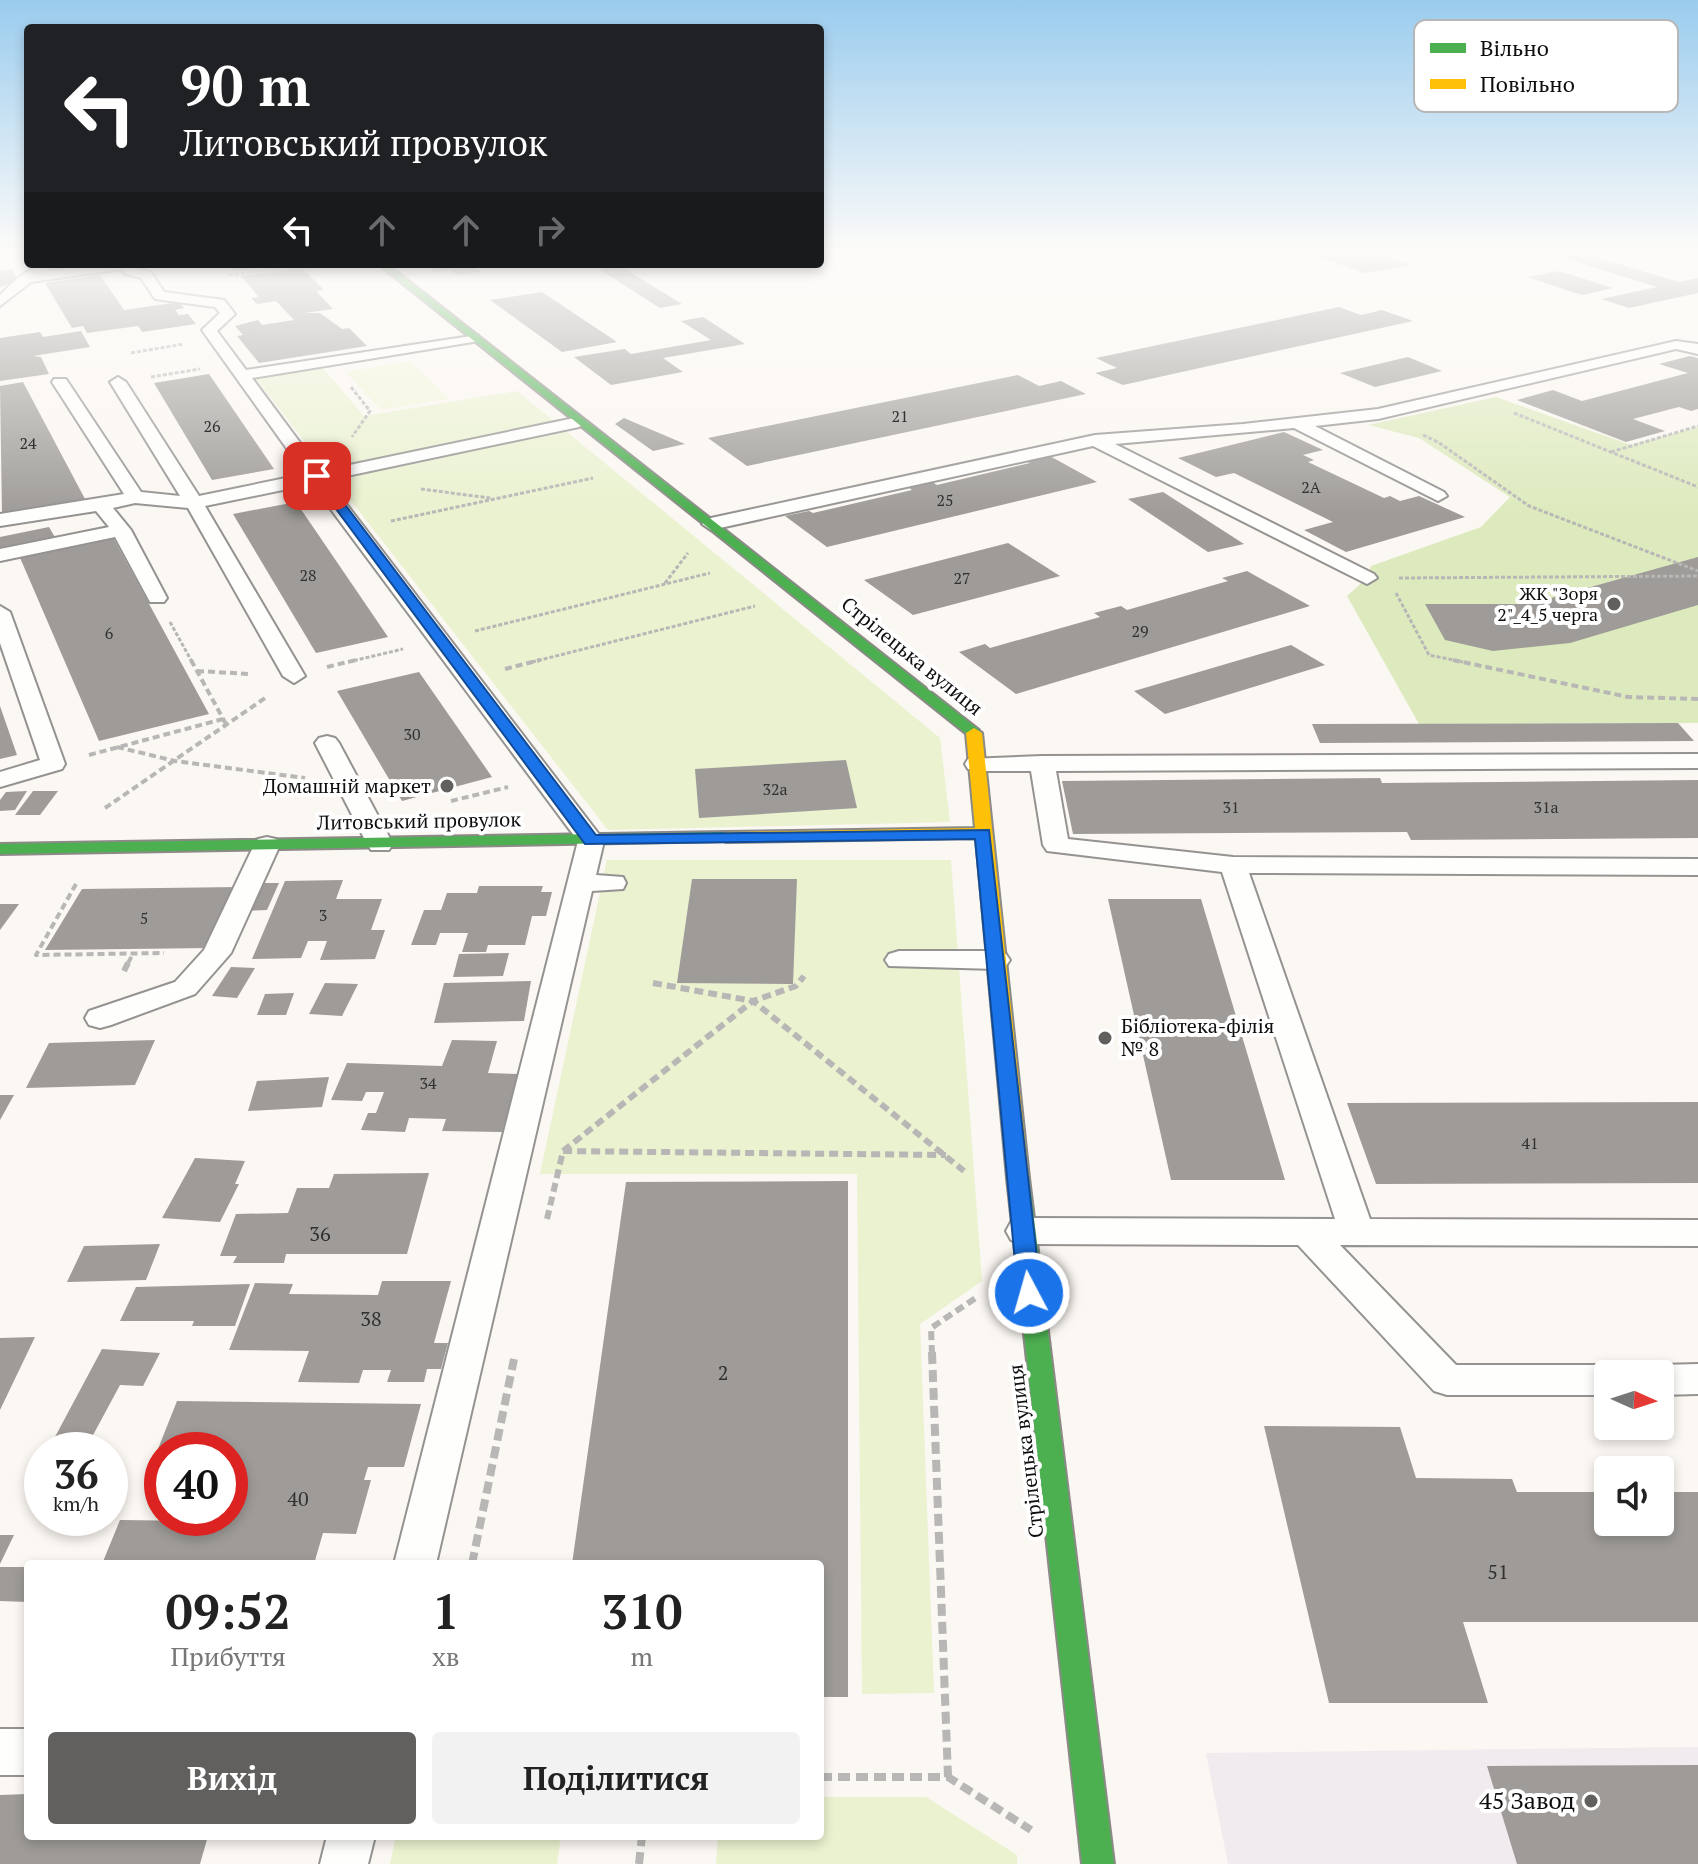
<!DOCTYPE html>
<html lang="uk">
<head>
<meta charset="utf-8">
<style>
  body { margin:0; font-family:"PT Serif",serif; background:#f2f2f2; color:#222; height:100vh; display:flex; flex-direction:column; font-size:30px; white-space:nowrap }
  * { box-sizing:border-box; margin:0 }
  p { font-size:26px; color:#767676 }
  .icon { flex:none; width:44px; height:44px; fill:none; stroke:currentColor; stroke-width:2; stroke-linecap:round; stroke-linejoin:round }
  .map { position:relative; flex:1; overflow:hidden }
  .details { position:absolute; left:24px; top:1560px; width:800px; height:280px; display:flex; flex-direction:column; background:#fff; border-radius:8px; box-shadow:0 4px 12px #0003 }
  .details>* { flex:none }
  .banner { position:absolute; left:24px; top:24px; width:800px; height:244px; border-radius:8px; box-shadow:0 4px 12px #0003; background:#202124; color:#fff; overflow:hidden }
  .needle { width:52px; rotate:93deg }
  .tools { position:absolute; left:1594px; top:1360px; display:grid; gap:16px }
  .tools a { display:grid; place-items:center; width:80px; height:80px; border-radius:8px; background:#fff; box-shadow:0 4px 12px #0003; font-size:40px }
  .speed { position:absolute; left:24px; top:1432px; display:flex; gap:16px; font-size:40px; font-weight:700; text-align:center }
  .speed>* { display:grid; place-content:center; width:104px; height:104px; border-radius:50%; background:#fff; box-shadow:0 4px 12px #0003; line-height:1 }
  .speed small { font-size:20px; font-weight:400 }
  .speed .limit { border:12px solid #d22; background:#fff; color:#111 }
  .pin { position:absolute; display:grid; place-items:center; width:68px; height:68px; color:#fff; margin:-34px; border-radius:16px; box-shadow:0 4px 12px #0006 }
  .me { position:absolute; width:88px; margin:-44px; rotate:354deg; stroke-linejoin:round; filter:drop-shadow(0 0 6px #0008) }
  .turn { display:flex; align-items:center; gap:28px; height:168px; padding:0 24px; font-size:36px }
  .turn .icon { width:104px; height:104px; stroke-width:2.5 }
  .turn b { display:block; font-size:56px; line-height:68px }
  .lanes { display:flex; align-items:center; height:76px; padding:0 24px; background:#0003; justify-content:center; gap:40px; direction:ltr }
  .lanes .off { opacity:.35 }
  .eta { display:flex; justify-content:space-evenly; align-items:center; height:136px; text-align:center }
  .eta b { font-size:48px; font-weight:600; line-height:56px }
  .action { display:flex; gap:16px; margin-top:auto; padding:16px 24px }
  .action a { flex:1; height:92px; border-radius:8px; background:#61605e; color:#fff; font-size:32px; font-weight:600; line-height:92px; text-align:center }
  .action a+a { background:#f2f2f2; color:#222 }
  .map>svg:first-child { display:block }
</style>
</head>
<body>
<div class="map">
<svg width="1698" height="1864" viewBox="0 0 1698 1864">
  <rect width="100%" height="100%" fill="#fbf7f2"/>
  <path fill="#f1ebef" d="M1698,1747V1864H1228L1206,1753Z"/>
  <g fill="#eaf2d0">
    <path d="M323,368L364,416L517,391L940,738L950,822L608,830L256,379Z"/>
    <path d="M607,860H951L982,1281L920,1324L934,1693L862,1694L857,1174H540Z"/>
    <path d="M820,1797H926L1017,1855V1864H716L718,1836H820Z"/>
    <path d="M396,1836H561L557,1864H390Z"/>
  </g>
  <path fill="#ddeabd" d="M1496,397L1631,445L1698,427V723L1419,724L1347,596L1367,578L1371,566L1481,527L1510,497L1419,438L1368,425Z"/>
  <path fill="#f3f5da" d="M410,361L449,399L381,410L345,372Z"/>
  <g fill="#9e9b98">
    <path d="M1310,254H1403L1389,258L1411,265L1365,273Z"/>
    <path d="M1584,254L1679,282L1698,278V293L1629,308L1601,299L1657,287L1561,257Z"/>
    <path d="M226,264H271V266L233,271Z"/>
    <path d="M425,264H467L482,272L458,275L450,270L435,272Z"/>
    <path d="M617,264L682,304L660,308L594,266Z"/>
    <path d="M302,268L324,290L316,291L333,309L305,313H320L342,329L349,328L367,346L259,363L237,336L243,335L235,326L258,320L262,325L294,320L276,301L257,304L251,298L259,297L241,276Z"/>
    <path d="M12,269L18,281L0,287V271Z"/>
    <path d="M1559,271L1613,288L1582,295L1527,277Z"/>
    <path d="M100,275L124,310L179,302L184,308L175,310L179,315L188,314L196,324L142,332L138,326L87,333L83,326L72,328L45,283Z"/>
    <path d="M542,292L617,342L562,352L490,300Z"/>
    <path d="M1339,307L1361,315L1382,310L1413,321L1123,385L1095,373L1117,368L1096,358Z"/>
    <path d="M703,317L745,344L663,358L683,372L611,385L574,357L625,349L631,354L711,340L681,321Z"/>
    <path d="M81,331L90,347L33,356L41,357L49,374L0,381V338L40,332L43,337Z"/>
    <path d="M1690,356L1698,358V409L1691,411L1679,407L1633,419L1665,431L1626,442L1517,400L1553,390L1582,401L1688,373L1659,364Z"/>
    <path d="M1408,357L1442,371L1375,387L1340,373Z"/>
    <path d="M209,374L274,469L212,480L154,383Z"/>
    <path d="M1018,375L1039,386L1061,381L1086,394L747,466L708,438Z"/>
    <path d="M23,382L85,499L2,515L0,386Z"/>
    <path d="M624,418L685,444L653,451L615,424Z"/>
    <path d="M1284,432L1323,450L1303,455L1314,460L1308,462L1384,498L1390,496L1400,501L1419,496L1465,517L1346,552L1304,530L1333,522L1234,473L1216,477L1178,458Z"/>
    <path d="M1048,455L1097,482L827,547L785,516L809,511L813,513L912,490L908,487L932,482L937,485L1030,463L1025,461Z"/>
    <path d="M1163,492L1244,544L1208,552L1128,499Z"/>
    <path d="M296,502L388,637L316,653L233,514Z"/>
    <path d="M49,527L56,539L0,551V537Z"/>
    <path d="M111,534L209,714L99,741L18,553Z"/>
    <path d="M1008,543L1060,576L913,615L864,580Z"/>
    <path d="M1698,557V605L1570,643L1493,651L1445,640L1425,604H1530Z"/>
    <path d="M1247,571L1310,606L1016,694L959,652L985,644L990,648L1100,617L1094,613L1121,606L1127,610L1228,581L1222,578Z"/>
    <path d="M1291,645L1325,665L1165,714L1134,691Z"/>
    <path d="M419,672L492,777L402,801L337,691Z"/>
    <path d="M0,706L17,755L0,759Z"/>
    <path d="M1678,723L1694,741L1320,743L1312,724Z"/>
    <path d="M846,760L857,808L699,818L695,769Z"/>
    <path d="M1380,778L1382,783L1698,780V838L1411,840L1407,832L1073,834L1062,781Z"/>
    <path d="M27,791L15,810L0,811V800L6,792Z"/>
    <path d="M33,791H58L40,815H15Z"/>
    <path d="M692,879H797L793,984L677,983Z"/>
    <path d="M343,880L336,899H382L371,930H385L375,959L320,960L327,941H308L301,958L252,959L285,881Z"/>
    <path d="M253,883H279L267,910L240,911Z"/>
    <path d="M479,886H543L541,892H552L546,916H532L525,945H488L486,952H462L468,933H440L436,945H411L424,910H441L447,893H477Z"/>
    <path d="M239,887L210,948L45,950L82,889Z"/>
    <path d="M1108,899H1201L1285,1180H1171Z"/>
    <path d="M0,904H19L0,930Z"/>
    <path d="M509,953L503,976L453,977L459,954Z"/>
    <path d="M231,967L255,968L237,998L212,996Z"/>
    <path d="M531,981L524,1021L434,1023L444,983Z"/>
    <path d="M325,983L358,984L342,1016L309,1014Z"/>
    <path d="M294,993L286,1015H257L265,994Z"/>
    <path d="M155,1040L135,1085L26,1088L49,1043Z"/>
    <path d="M452,1040L497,1041L488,1073L519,1074L502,1132L442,1131L446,1119L409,1118L405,1132L361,1130L368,1113H376L384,1092H366L362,1101L331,1100L347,1063L442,1066Z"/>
    <path d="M329,1077L322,1107L248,1111L257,1081Z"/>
    <path d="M0,1095H14L0,1120Z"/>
    <path d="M1698,1102V1183L1376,1184L1347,1103Z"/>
    <path d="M195,1158L245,1161L235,1184H239L220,1222L162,1218Z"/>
    <path d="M429,1173L407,1254H286L284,1263H233L237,1256H220L236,1214L288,1213L297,1188H329L334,1174Z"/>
    <path d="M848,1181V1697H820V1564H572L626,1182Z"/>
    <path d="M160,1244L146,1280L67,1282L84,1246Z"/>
    <path d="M382,1281H451L434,1343H448L441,1369H427L424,1382H387L391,1370H363L359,1383L298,1382L309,1351L229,1350L255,1283L293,1284L289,1294L378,1295Z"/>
    <path d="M250,1284L235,1326H192L194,1321H120L136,1287Z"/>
    <path d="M35,1337L0,1410V1338Z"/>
    <path d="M102,1349L160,1353L143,1386L120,1385L85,1450H48Z"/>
    <path d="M177,1401L421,1404L404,1467H368L364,1480H371L356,1534L323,1533L314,1564H102L120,1520L201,1521L202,1518H230V1450H162V1469H150Z"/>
    <path d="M1264,1426L1400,1427L1416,1478L1512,1479L1517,1492H1608V1522H1660V1492H1698V1622H1463L1488,1703H1329Z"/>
    <path d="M0,1535H14L0,1564Z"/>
    <path d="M0,1567H28V1602L0,1601Z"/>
    <path d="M1698,1765V1864H1517L1487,1766Z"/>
    <path d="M28,1794V1836H208L200,1864H0V1795Z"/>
  </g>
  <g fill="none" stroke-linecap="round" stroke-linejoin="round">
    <defs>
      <g id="lane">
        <path d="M103,264H132L135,268L151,272L164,292L224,300L235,314L217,331L246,370L478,335V341L473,342L252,378L321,471L579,417L587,422L579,427L328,480L604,841L596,875L623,877L626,883L623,889L592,891L436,1564H394L578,841L312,484L205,506L305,676L294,683L283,676L188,508L135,503L113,508L131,530L167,598L164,602H150L115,537L0,561V549L109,527L96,511L0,526V514L124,494L52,382L54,379H66L141,492L180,496L110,382L118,377L126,382L199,496L305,474L202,330L220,313L215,307L155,299L141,278L125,274L122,269L31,282L0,306V295C13,283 28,265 47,267L48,271Z"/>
        <path d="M1676,341L1698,344V354L1676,349L1378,419L1315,426L1444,492L1447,496L1438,501L1294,428L1115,444L1374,574L1377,578L1367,584L1093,446L711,530L702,524L711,518L1095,435L1243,424L1378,409Z"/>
        <path d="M0,606L10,612L65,764L62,769L0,787V772L40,760L0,643Z"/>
        <path d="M327,736L335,738L339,743L393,844L389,850H371L367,844L315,743L319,738Z"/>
        <path d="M1698,754V768L1056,771L1068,839L1233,857L1698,859V875L1249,873L1370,1219L1698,1220V1246L1340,1245L1456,1365H1608L1621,1369L1624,1374H1608V1395H1447L1434,1391L1298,1245L1023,1244L1011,1240L1006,1231L1011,1222L1023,1218L1335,1219L1222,872L1047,851L1043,845L1031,771H977L968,769L965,764L968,759L1042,756Z"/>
        <path d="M267,837L276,839L280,845L231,953L195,994L111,1025L100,1028L89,1025L85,1018L89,1011L175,982L204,950L254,845L258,839Z"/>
        <path d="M899,951H996L1006,954L1010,960L1006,966L996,969L889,966L885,960L889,954Z"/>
        <path d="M1698,1364V1394L1660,1395V1374H1644L1647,1369L1660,1365Z"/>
        <rect x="0" y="1729" width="28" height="46"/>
        <path d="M327,1836H375L368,1864H320Z"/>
      </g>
      <g id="fast">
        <path d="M378,264H387L979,730V736H969Z"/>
        <path d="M726,832L734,837L732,841L0,854V844Z"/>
        <path d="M1018,1170L1026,1173L1029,1178L1114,1864H1082L1007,1178L1010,1173Z"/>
      </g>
      <path id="slow" d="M974,728L982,733L1029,1178L1026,1183L1018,1186L1010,1183L1007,1178L976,838L726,842L718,837L726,832L975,828L966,733Z"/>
    </defs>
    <use href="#lane" stroke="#959391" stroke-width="4"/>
    <use href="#fast" stroke="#8b8a87" stroke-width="4"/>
    <use href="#slow" stroke="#8b8a87" stroke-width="4"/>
    <g stroke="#b8b7b6" stroke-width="3" stroke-dasharray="4 2" stroke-linecap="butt">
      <path d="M229,275L315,264"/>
      <path d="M131,353L184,344"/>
      <path d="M151,377L200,369"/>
      <path d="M351,387L370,411L352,437"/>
      <path d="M1514,413L1698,487"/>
      <path d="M1423,435L1438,442L1529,506L1698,571"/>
      <path d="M1611,452L1698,426"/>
      <path d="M421,489L490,498"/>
      <path d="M391,521L593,478"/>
      <path d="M1399,578L1698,576"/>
      <path d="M665,583L688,553"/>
      <path d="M1396,593L1429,655L1463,662"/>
      <path d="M170,622L192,662"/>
      <path d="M475,631L710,573"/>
      <path d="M348,662L403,649"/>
      <path d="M532,662L755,606"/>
    </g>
    <g stroke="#b8b7b6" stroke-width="4" stroke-dasharray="7 4" stroke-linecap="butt">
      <path d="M191,660L227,726"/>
      <path d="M1453,660L1628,697L1698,699"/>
      <path d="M327,667L356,660"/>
      <path d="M505,669L540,660"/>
      <path d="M197,671L250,674"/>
      <path d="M117,747L175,761L305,778"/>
      <path d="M89,755L223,719"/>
      <path d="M451,801L508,787"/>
      <path d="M105,808L268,696"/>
      <path d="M76,884L36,955L164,953"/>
      <path d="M128,963L133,954"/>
    </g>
    <g stroke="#b8b7b6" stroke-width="6" stroke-dasharray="9 5" stroke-linecap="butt">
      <path d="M124,971L129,961"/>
      <path d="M653,983L753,1001L964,1171"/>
      <path d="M563,1151L753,1001L796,986L804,976"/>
      <path d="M547,1219L563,1151L946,1155"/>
      <path d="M932,1354L931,1328L977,1297"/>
    </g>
    <g stroke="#b8b7b6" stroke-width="8" stroke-dasharray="12 6" stroke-linecap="butt">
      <path d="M932,1352L948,1777"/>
      <path d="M472,1564L514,1359"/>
      <path d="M820,1777H948L1031,1830"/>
      <path d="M639,1864L642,1836"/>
    </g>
    <use href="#lane" fill="#fefefd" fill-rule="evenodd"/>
    <use href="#fast" fill="#4caf50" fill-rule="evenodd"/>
    <use href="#slow" fill="#ffc107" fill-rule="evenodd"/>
  </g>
  <linearGradient id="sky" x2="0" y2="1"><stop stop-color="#9accee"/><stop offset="0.49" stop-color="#fdfbf9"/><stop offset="1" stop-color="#fdfbf9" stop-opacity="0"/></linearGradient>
  <rect width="1698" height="514" fill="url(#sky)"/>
  <path fill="#1a73e8" stroke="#114b97" stroke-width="2" d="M313,473H321L596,835L989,830L1041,1293L1038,1299L1029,1302L1021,1299L1018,1293L975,839L585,844L313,478Z"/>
  <g fill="#61605e" stroke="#fff" stroke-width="3">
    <circle cx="1614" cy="604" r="8"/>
    <circle cx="447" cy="786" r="8"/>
    <circle cx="1105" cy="1038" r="8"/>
    <circle cx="1591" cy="1801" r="8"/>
  </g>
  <g text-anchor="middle" stroke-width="8" stroke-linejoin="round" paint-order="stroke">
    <g font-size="16" fill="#323130">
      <text x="900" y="422">21</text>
      <text x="212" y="432">26</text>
      <text x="28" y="449">24</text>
      <text x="1311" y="493">2А</text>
      <text x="945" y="506">25</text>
      <text x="308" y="581">28</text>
      <text x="962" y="584">27</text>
      <text x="1140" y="637">29</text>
      <text x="109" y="639">6</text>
      <text x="412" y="740">30</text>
      <text x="775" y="795">32а</text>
      <text x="1231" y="813">31</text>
      <text x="1546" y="813">31а</text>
      <text x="323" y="921">3</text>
      <text x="144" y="924">5</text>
      <text x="428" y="1089">34</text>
      <text x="1530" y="1149">41</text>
    </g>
    <g font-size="18" fill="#0e0e0e" stroke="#fff" text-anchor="end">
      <text x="1598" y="600">ЖК "Зоря<tspan x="1598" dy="21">2"_4_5 черга</tspan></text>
    </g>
    <g font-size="20" fill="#0e0e0e" stroke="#fff">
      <text transform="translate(912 656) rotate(39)" y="7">Стрілецька вулиця</text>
      <text transform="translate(419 821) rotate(-1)" y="7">Литовський провулок</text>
      <text transform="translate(1026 1451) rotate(-97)" y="7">Стрілецька вулиця</text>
    </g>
    <g font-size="20" fill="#0e0e0e" stroke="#fff" text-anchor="end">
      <text x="431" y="793">Домашній маркет</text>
      <text x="1121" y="1033" text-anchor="start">Бібліотека-філія<tspan x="1121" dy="23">№ 8</tspan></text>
    </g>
    <g font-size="20" fill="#323130">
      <text x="320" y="1241">36</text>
      <text x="371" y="1326">38</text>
      <text x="723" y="1380">2</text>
      <text x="298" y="1506">40</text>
      <text x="1498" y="1579">51</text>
    </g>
    <g font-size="24" fill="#0e0e0e" stroke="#fff" text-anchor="end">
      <text x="1575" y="1809">45 Завод</text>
    </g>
  </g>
  <rect x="1414" y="20" width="264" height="92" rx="12" fill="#fff" stroke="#b7b7b7" stroke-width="2"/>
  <rect x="1430" y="43" width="36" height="10" fill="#4caf50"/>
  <rect x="1430" y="79" width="36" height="10" fill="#ffc107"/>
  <g font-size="22" fill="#0e0e0e">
    <text x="1480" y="56">Вільно</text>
    <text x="1480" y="92">Повільно</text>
  </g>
</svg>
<div class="tools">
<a><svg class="needle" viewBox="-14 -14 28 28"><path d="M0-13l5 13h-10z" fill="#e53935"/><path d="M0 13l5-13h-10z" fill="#767676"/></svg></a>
<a><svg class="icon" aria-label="sound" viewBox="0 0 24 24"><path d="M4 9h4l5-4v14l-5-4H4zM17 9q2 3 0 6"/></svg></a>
</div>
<div class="speed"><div>36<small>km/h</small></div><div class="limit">40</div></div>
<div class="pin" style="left:317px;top:476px;background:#d93025"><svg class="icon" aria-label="arrive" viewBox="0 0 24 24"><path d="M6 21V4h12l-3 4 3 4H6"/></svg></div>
<svg class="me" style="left:1029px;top:1293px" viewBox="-20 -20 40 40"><circle r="17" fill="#1a73e8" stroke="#fff" stroke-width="3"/><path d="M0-11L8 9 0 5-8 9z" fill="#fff"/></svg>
<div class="banner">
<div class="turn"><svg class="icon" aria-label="left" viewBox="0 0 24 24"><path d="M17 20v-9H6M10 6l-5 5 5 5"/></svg><div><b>90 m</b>Литовський провулок</div></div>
<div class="lanes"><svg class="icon" aria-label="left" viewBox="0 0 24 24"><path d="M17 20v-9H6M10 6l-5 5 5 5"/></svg><svg class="icon off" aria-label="ahead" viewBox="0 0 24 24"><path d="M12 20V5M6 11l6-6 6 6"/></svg><svg class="icon off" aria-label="ahead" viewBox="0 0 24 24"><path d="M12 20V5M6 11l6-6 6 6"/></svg><svg class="icon off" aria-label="right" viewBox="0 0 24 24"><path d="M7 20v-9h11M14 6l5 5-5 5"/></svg></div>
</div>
<section class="details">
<div class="eta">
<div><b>09:52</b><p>Прибуття</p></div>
<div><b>1</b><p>хв</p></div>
<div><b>310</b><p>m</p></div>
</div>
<div class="action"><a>Вихід</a><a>Поділитися</a></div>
</section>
</div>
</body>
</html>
